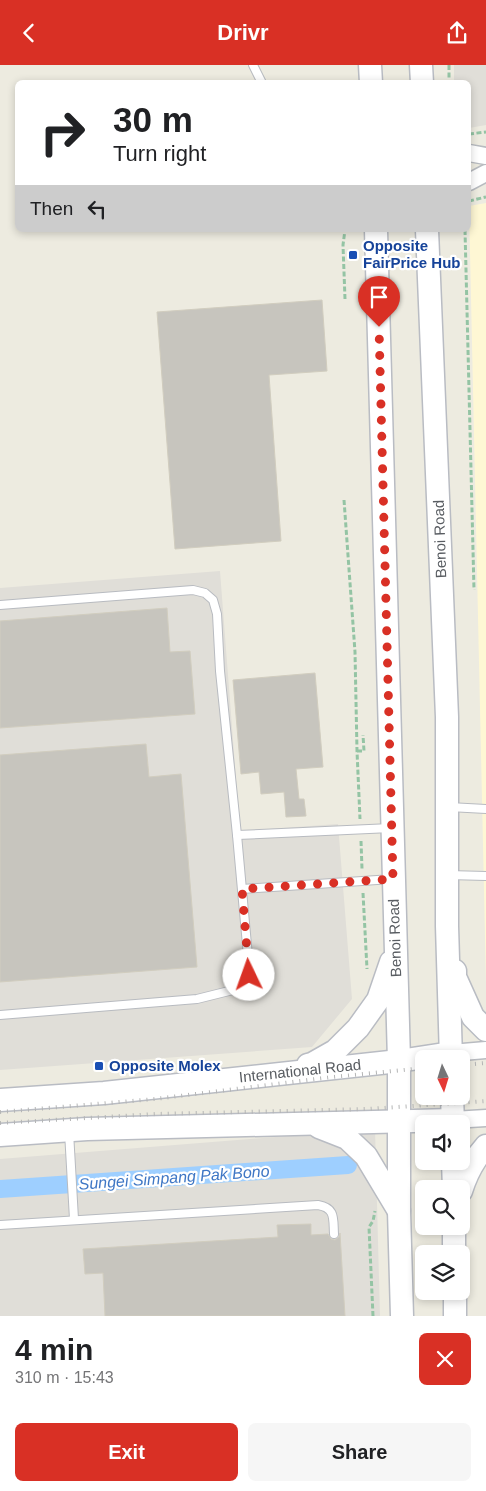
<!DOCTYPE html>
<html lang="en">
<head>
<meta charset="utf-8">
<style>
  body { margin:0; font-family:Arial,sans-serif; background:#f6f6f6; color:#202124; height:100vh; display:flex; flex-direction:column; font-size:19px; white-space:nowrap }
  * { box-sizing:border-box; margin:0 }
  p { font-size:16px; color:#757577 }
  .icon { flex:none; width:28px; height:28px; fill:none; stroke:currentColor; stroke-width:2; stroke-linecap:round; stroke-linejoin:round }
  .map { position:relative; height:1251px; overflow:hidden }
  .sheet { display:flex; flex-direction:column; background:#fff; flex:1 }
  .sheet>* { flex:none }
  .guide { position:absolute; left:15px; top:15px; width:456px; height:152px; border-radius:8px; box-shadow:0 2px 8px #0003; background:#fff; color:#202124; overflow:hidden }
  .needle { width:32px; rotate:176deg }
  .fabs { position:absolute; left:415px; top:985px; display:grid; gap:10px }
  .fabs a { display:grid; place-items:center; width:55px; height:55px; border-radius:8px; background:#fff; box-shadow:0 2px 8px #0003; font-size:25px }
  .pin { position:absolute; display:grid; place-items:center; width:42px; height:42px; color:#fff; margin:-51px -21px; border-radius:50% 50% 50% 0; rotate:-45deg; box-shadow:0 0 5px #0007 }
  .pin .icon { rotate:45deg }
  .me { position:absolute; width:55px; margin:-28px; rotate:357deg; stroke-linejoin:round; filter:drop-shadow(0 0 4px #0008) }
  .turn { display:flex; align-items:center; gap:18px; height:105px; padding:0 15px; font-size:22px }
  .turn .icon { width:65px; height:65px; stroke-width:2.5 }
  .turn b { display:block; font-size:35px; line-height:42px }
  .then { display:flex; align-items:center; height:48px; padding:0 15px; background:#0003; gap:10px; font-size:19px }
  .round { display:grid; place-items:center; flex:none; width:52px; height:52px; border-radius:8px; background:#f6f6f6 }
  .overview { display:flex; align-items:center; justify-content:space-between; height:85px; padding:0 15px }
  h1 { font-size:30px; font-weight:600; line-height:38px }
  .primary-button { display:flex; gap:10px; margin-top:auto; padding:10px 15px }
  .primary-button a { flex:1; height:58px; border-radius:8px; background:#d93025; color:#fff; font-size:20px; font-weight:600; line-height:58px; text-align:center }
  .primary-button a+a { background:#f6f6f6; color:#202124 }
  header { display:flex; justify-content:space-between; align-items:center; height:65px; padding:0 15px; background:#d93025; color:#fff; font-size:22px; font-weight:600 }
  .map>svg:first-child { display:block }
</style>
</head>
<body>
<header><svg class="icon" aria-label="back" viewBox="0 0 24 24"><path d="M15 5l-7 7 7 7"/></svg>Drivr<svg class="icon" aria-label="share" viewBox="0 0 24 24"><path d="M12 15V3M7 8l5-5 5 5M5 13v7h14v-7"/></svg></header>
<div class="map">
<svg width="486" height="1251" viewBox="0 0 486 1251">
  <rect width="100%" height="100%" fill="#edebe0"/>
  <path fill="#fef7d4" d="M486,138V917L469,141Z"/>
  <g fill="#e0ded8">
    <path d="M454,0H486V60L469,63V18L454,17Z"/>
    <path d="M220,506L240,766L338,759L352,934L312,982L0,1005V523Z"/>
    <path d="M375,1064L380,1251H0V1094Z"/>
  </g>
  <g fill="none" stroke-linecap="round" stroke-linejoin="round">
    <path stroke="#9ecfff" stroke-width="18" d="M0,1124L348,1100"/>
  </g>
  <g fill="#c7c5be" stroke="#d1cdbf">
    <path d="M322,235L327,306L269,310L281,476L175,484L157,247Z"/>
    <path d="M167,543L170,587L190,586L195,649L0,663V556Z"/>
    <path d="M315,608L323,702L296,704L299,734H304L306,751L286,752L284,727L261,729L259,707L241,709L233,615Z"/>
    <path d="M146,679L149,712L181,709L197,902L0,917V690Z"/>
    <path d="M311,1159V1170L328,1169L331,1174L335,1175L339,1172L340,1168L345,1251H105L103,1208L85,1209L83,1184L278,1172L277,1160Z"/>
  </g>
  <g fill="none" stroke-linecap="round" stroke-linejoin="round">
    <defs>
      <g id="lane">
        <path d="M253,0L262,18"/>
        <path d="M0,540L193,525L205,528L213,535L217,549L220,606L237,770L249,902V910L237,924L197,934L0,950"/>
        <path d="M449,742L486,744"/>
        <path d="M237,770L391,763"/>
        <path d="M448,810L486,811"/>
        <path d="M242,824L392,814"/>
        <path d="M69,1067L74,1154"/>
        <path d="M0,1160L318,1140C336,1143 333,1154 334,1169"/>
      </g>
      <g id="street">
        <path d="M469,88L486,91"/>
        <path d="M469,117L486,108"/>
        <path d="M451,988L486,985"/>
        <path d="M453,1055L486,1053"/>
      </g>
      <g id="secondary">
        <path d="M370,0L371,18"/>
        <path d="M421,0L422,18"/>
        <path d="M376,165L399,996V1146L402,1251"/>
        <path d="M427,165L447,652V861L451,994"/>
        <path d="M455,906V912L473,952L486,965"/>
        <path d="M308,1000L312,999L335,986L358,963L378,935L391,897"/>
        <path d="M452,1031L453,1059"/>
        <path d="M0,1035L104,1028L399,996L451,988"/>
        <path d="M319,1062L347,1073L366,1091L399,1146"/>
        <path d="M0,1070L87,1064L453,1055"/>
        <path d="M453,1096L454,1124"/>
        <path d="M461,1126C466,1110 475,1093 486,1081"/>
        <path d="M454,1161V1189"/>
        <path d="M455,1226V1251"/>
      </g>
    </defs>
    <use href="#lane" stroke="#b8bbc0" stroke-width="10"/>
    <use href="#street" stroke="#b8bbc0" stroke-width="19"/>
    <use href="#secondary" stroke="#b9bcc3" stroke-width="25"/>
    <g stroke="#94c4a4" stroke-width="3" stroke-dasharray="5 2.5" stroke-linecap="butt">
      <path d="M449,0V18"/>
      <path d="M469,69L486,67"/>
      <path d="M469,136L486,132"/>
      <path d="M465,165L474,525"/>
      <path d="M345,234L343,180L345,165"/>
      <path d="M344,435L355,587L357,686L360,754"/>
      <path d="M357,686H364L363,670"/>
      <path d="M361,776L362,804"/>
      <path d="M363,828L367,904"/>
      <path d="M373,1251L369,1162L373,1156L375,1146"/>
    </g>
    <use href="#lane" stroke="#fff" stroke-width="8"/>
    <use href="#street" stroke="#fff" stroke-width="16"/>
    <use href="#secondary" stroke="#fff" stroke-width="22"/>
    <g stroke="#b4b5b5" stroke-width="4" stroke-dasharray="1 6" stroke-linecap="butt">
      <path d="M461,1000L486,998"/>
      <path d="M0,1047L155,1034L332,1012L424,1003"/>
      <path d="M0,1058L156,1049L368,1044L486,1036"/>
    </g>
  </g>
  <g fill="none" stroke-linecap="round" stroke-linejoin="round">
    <path stroke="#d93025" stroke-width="9" stroke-dasharray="0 16.2" d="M249,910L242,824L393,814L379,262"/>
  </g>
  <g fill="#1a4fb4" stroke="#fff" stroke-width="2">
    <rect x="348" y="185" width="10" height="10" rx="2.5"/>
    <rect x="94" y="996" width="10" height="10" rx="2.5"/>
  </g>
  <g text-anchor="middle" stroke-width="4.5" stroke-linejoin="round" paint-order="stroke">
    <g font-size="15" font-weight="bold" fill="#164399" stroke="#fff" text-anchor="start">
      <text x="363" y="186">Opposite<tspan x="363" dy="17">FairPrice Hub</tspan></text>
      <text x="109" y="1006">Opposite Molex</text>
    </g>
    <g font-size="15" fill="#595d62" stroke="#fff">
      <text transform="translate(440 474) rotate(-92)" y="5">Benoi Road</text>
      <text transform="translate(395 873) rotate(-92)" y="5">Benoi Road</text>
      <text transform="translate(300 1006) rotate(-6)" y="5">International Road</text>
    </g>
    <g font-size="16" font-style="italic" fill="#3f77c5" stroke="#fff">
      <text transform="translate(174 1112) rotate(-4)" y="6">Sungei Simpang Pak Bono</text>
    </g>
  </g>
</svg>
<div class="fabs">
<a><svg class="needle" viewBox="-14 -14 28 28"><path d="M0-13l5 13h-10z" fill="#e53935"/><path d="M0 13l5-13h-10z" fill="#757577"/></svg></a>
<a><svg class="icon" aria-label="sound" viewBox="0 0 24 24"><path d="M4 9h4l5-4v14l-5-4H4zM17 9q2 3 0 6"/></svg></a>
<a><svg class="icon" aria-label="search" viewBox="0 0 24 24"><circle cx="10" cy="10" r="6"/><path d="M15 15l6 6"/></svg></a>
<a><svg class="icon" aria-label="layers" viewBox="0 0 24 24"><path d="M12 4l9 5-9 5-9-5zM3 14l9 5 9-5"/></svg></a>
</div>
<div class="pin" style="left:379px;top:262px;background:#d93025"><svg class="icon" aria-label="arrive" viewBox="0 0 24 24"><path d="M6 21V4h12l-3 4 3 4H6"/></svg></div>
<svg class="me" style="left:249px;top:910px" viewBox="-20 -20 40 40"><circle r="19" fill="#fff"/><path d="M0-13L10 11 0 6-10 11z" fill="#d93025"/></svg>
<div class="guide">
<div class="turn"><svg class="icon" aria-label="right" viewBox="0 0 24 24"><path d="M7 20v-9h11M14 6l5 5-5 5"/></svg><div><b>30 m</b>Turn right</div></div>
<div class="then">Then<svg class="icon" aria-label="left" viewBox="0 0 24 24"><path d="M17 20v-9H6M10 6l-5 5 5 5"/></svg></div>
</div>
</div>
<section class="sheet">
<div class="overview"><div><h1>4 min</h1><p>310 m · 15:43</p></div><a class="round" style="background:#d93025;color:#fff"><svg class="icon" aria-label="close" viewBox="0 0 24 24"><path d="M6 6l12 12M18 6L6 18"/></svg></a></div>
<div class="primary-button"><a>Exit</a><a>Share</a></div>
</section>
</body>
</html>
